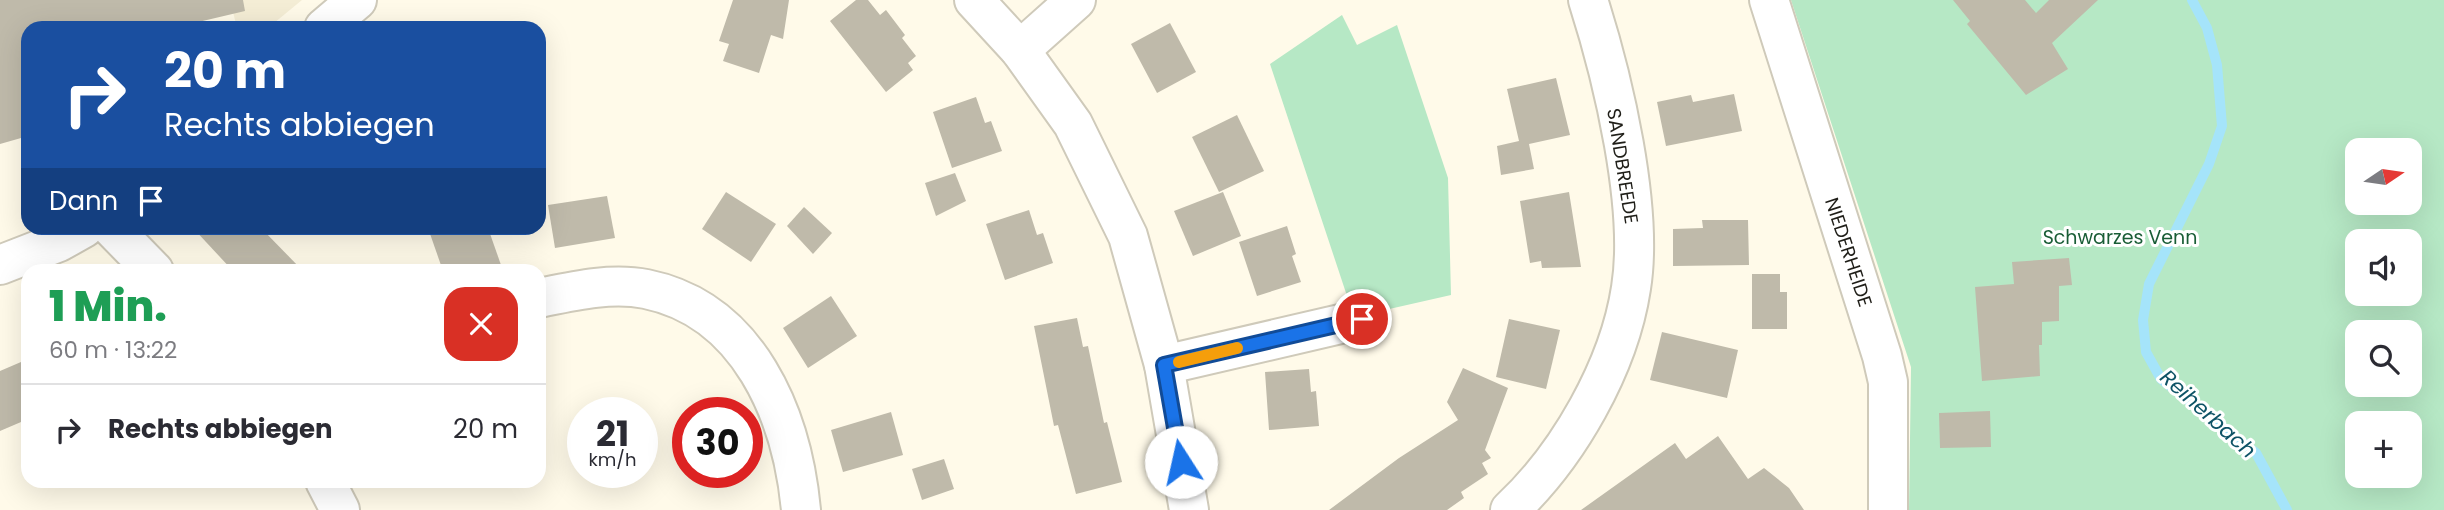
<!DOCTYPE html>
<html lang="de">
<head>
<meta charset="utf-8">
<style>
  body { margin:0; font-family:Poppins,sans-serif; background:#f2f2f3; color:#2b2b33; height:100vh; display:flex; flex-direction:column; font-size:26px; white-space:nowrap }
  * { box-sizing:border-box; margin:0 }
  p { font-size:23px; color:#7c7c81 }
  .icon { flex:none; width:38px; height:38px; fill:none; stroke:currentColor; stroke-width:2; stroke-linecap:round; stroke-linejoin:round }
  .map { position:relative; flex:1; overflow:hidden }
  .side { position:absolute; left:21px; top:264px; width:525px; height:224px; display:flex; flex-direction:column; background:#fff; border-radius:21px; box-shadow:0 7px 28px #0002 }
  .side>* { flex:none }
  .guide { position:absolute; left:21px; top:21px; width:525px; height:214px; border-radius:21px; box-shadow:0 7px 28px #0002; background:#1a4fa0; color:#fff; overflow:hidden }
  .needle { width:46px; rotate:77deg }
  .buttons { position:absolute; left:2345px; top:138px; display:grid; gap:14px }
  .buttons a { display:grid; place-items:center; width:77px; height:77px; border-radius:14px; background:#fff; box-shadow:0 7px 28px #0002; font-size:35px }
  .speed { position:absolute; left:567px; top:397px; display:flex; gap:14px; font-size:35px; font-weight:700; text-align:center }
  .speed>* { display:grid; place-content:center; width:91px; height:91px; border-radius:50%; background:#fff; box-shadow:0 7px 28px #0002; line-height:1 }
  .speed small { font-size:18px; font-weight:400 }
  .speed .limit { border:10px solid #d22; background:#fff; color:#111 }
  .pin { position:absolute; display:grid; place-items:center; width:60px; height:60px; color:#fff; margin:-30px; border:4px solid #fff; border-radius:50%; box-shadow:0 2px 7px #0007 }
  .me { position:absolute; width:77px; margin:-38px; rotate:350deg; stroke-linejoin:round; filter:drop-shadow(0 0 5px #0008) }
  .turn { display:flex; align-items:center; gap:24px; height:147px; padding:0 28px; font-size:32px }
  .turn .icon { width:91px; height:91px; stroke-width:2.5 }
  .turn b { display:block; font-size:49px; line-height:60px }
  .then { display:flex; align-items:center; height:66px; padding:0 28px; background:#0003; gap:14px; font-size:26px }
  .round { display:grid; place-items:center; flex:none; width:74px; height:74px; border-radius:21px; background:#f2f2f3 }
  .head { display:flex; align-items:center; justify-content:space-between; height:119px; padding:0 28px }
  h1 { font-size:42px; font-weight:800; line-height:52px; color:#1e9e55 }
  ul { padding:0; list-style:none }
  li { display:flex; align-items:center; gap:21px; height:91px; padding:0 28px; border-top:2px solid #e1e1e2 }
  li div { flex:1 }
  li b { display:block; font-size:26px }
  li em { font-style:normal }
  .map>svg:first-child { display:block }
</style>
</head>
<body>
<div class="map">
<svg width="2444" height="510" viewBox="0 0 2444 510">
  <rect width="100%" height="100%" fill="#fffae9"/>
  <path fill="#f4edd5" d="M230,0H302L268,28H237Z"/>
  <g fill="#b6e8c5" fill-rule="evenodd">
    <path d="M1791,0H2444V510H1909L1911,367ZM2357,150H2410V203H2357ZM2357,242H2410V294H2357ZM2357,332H2410V385H2357ZM2357,424H2410V476H2357Z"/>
    <path d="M1342,15L1357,45L1397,25L1448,178L1451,295L1354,317L1270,64Z"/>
  </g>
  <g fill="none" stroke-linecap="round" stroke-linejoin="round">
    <path stroke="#a5e4fa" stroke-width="10" d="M2192,0L2207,28L2217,65L2222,126L2209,164L2149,284L2143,320L2146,352L2161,379L2256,453L2287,510"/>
  </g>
  <g fill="#bfbaaa">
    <path d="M0,0H243L245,11L173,28H28V136L0,144Z"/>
    <path d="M733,0H789L783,39L771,35L759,73L723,61L729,44L719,41Z"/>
    <path d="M856,0H868L880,15L886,10L905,35L902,38L916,56L908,63L913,70L886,92L830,21Z"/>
    <path d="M1953,0H2025L2036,13L2049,0H2098L2052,43L2068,69L2026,95L1967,24L1970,21Z"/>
    <path d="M1170,23L1196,72L1157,93L1131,44Z"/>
    <path d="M1556,78L1570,135L1529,144L1534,169L1501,175L1497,146L1519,141L1507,89Z"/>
    <path d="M1734,94L1742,131L1666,146L1657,102L1691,95L1693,102Z"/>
    <path d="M976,97L985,123L991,121L1002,151L952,168L933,112Z"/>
    <path d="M1237,115L1264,171L1219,192L1192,137Z"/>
    <path d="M955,173L966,201L936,216L925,183Z"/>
    <path d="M726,192L776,224L751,262L702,229Z"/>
    <path d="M1223,192L1241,236L1193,256L1174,211Z"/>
    <path d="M1569,192L1581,267L1542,268L1541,261L1530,263L1520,201Z"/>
    <path d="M607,196L615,238L555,248L548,205Z"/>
    <path d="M804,207L832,233L813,254L787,226Z"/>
    <path d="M1029,210L1037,235L1043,233L1053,263L1005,280L986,224Z"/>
    <path d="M1702,220H1748L1749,265L1673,266V229L1703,228Z"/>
    <path d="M1287,226L1296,254L1292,256L1301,282L1257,296L1239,242Z"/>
    <path d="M193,228H261L303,271H233Z"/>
    <path d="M428,228H488L501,265L482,271H443Z"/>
    <path d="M2069,258L2072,285L2059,286V321L2042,322V345H2039L2040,376L1982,381L1975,287L2014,284L2012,262Z"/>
    <path d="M1752,274H1780V292H1787V329H1752Z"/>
    <path d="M831,296L857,336L808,368L783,328Z"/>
    <path d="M1077,318L1083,347L1088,346L1104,423L1107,422L1122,482L1076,494L1058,425L1054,426L1034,326Z"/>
    <path d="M1509,319L1560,330L1546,389L1496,377Z"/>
    <path d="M1662,332L1738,350L1727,398L1650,380Z"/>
    <path d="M28,359V419L0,431V371Z"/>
    <path d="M1463,368L1508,388L1485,450L1491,458L1482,463L1488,474L1461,492L1464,498L1447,510H1329L1399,458L1458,420L1447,402Z"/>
    <path d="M1309,369L1311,392L1316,391L1319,426L1269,430L1265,372Z"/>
    <path d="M1990,411L1991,447L1940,448L1939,413Z"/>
    <path d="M891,412L903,455L843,472L831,430Z"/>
    <path d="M1718,436L1748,479L1764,468L1789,488L1804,510H1581L1675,443L1686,459Z"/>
    <path d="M944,459L954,489L922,500L912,469Z"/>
  </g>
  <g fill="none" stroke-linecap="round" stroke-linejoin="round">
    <defs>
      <g id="minor">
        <path d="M974,0L1020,50L1073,124L1128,236L1164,365L1189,510"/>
        <path d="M1769,0L1882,356L1888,382V510"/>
        <path d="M324,28L357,0"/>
        <path d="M1020,50L1076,0"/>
        <path d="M112,228L154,271"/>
        <path d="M0,265L59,242L84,228"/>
        <path d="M539,298C573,291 611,282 646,289C749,310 792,415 801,510"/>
        <path d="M1164,365L1362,319"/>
        <path d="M325,481L340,510"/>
        <path d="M1510,510C1568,456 1619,367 1631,288C1644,208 1613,78 1588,0"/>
      </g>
    </defs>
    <use href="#minor" stroke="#cfcaba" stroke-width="42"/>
    <use href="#minor" stroke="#fff" stroke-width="38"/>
  </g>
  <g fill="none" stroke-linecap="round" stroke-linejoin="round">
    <defs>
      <path id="route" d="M1181,462L1164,365L1362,319"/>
    </defs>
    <use href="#route" stroke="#114b97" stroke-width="18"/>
    <use href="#route" stroke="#1a73e8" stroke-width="12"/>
    <path stroke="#f59e0b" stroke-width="12" d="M1179,362L1237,348"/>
  </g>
  <g text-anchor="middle" stroke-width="6" stroke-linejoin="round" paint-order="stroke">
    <g font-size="19" fill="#1f1e18" stroke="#fff">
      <text transform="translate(1623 166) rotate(81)" y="7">SANDBREEDE</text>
      <text transform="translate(1849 252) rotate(72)" y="7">NIEDERHEIDE</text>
    </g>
    <g font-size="19" fill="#195d36" stroke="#fff">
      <text x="2120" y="244">Schwarzes Venn</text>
    </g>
    <g font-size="21" font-style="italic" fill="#0e5366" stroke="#fff">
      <text transform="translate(2208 414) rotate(42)" y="7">Reiherbach</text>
    </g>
  </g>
</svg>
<div class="buttons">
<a><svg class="needle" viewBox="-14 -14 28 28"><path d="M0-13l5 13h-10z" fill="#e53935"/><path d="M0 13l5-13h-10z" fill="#7c7c81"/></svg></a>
<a><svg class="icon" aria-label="sound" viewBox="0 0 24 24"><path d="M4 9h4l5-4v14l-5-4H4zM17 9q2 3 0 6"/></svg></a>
<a><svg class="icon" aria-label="search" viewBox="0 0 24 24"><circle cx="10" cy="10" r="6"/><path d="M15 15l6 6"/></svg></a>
<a>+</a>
</div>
<div class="speed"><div>21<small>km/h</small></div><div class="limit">30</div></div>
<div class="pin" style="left:1362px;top:319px;background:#d93025"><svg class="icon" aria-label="arrive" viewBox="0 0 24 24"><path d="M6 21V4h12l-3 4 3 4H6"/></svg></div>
<svg class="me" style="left:1181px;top:462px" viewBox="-20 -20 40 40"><circle r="19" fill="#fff"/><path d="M0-13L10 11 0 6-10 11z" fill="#1a73e8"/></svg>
<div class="guide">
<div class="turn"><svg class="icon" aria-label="right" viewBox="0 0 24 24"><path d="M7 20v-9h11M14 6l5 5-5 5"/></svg><div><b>20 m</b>Rechts abbiegen</div></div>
<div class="then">Dann<svg class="icon" aria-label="arrive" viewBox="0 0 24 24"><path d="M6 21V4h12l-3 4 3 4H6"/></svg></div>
</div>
<section class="side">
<div class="head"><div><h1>1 Min.</h1><p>60 m · 13:22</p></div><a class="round" style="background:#d93025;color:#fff"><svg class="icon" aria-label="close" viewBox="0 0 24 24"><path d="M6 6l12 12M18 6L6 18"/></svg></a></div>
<ul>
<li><svg class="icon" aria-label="right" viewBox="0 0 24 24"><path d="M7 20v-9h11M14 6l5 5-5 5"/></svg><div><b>Rechts abbiegen</b></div><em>20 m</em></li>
</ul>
</section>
</div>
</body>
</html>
